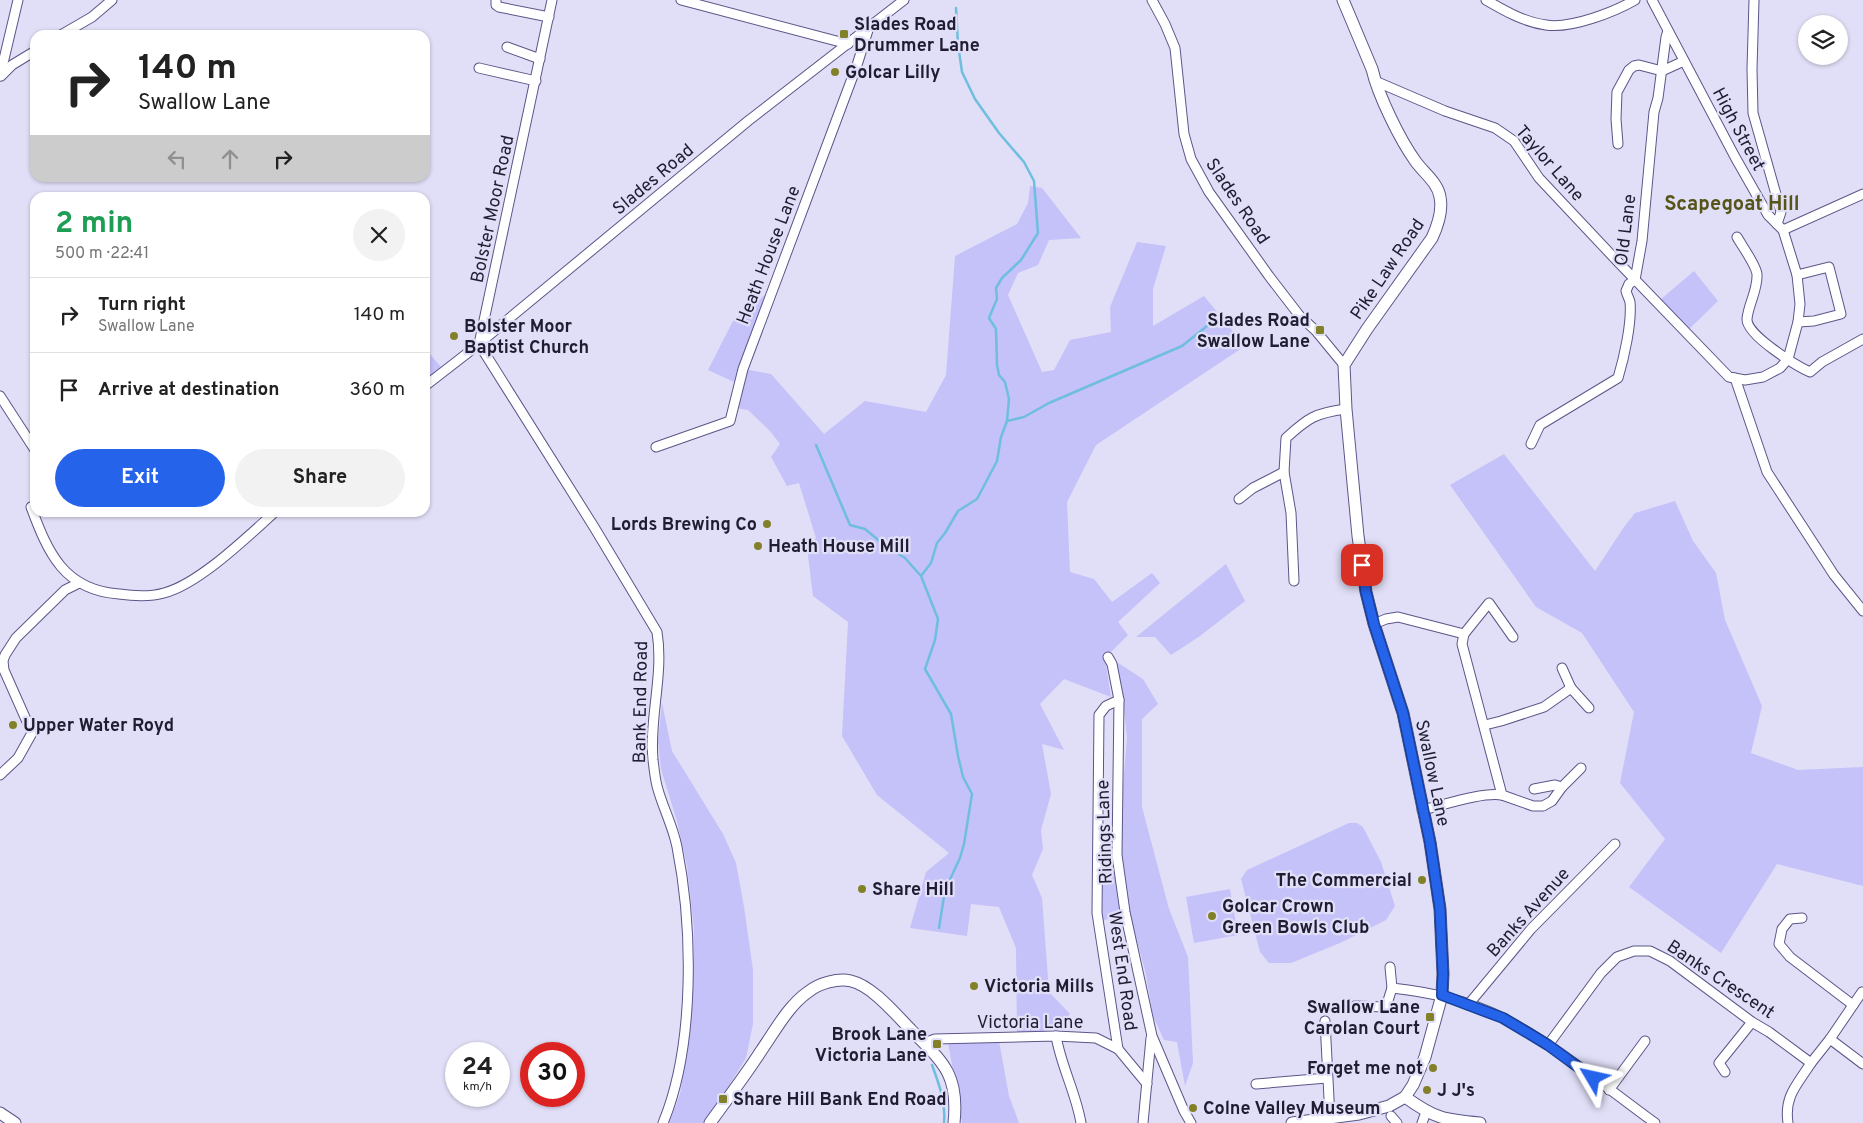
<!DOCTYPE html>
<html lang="en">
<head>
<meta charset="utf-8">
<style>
  body { margin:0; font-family:Overpass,sans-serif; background:#f2f2f2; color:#222; height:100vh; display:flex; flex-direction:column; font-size:19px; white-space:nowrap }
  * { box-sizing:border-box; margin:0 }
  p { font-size:16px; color:#767676 }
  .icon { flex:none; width:28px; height:28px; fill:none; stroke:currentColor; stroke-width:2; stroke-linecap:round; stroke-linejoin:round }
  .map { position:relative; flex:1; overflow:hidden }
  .drawer { position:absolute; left:30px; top:192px; width:400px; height:325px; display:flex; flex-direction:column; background:#fff; border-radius:15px; box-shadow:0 1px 4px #0004 }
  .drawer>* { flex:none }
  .banner { position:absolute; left:30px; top:30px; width:400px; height:152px; border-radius:15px; box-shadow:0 1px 4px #0004; background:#fff; color:#222; overflow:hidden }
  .fabs { position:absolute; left:1798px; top:15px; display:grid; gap:10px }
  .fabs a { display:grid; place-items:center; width:50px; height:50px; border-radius:50%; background:#fff; box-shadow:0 1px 4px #0004; font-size:25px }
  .speed { position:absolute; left:445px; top:1042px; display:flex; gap:10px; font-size:25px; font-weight:700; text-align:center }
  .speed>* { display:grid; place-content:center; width:65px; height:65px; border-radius:50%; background:#fff; box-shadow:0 1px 4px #0004; line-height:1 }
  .speed small { font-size:12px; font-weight:400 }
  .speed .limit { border:8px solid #d22; background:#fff; color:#111 }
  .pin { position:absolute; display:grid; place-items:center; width:42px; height:42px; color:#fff; margin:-21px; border-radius:10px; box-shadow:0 2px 8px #0006 }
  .me { position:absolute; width:55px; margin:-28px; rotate:306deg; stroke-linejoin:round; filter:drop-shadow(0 0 4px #0008) }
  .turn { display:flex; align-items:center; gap:18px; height:105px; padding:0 25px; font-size:22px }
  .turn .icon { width:65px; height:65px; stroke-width:2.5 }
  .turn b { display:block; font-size:35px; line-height:42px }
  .lanes { display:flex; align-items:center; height:48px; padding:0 25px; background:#0003; justify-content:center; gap:25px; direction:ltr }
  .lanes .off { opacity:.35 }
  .round { display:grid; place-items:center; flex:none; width:52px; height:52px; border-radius:26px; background:#f2f2f2 }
  .summary { display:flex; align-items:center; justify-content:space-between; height:85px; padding:0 25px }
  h1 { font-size:30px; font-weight:700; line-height:38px; color:#1e9e55 }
  .primary-button { display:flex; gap:10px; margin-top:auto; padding:10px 25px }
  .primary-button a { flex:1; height:58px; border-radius:30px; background:#2563eb; color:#fff; font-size:20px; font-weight:700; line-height:58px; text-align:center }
  .primary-button a+a { background:#f2f2f2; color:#222 }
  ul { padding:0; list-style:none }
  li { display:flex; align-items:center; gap:15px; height:75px; padding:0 25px; border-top:1px solid #e0e0e0 }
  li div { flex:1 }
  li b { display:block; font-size:19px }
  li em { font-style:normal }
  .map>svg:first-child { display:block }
</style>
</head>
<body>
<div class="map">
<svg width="1863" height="1123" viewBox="0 0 1863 1123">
  <rect width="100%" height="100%" fill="#e0dff7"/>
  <g fill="#c5c1f9">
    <path d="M1030,186L1042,188L1081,238L1049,240L1038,265L1018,273L1008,295L1042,372L1054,370L1070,340L1111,332L1110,307L1137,242L1166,246L1153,289V326L1204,296L1245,346L1096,445L1067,502L1070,572L1094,579L1112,602L1152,573L1160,583L1118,622L1128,635L1105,658L1111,697L1064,679L1040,704L1064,750L1042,744L1051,794L1041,830L1043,849L1032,875L1042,898L1049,992L1070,1014L1052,1030L1017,1033L1016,948L999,907L971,904L967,936L910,928L926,872L949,853L877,795L842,736L848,622L813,596L807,548L816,538L799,483L787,486L771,457L780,444L770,431L748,410L736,408L743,369L771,374L824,434L865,401L926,412L946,375L955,256L1017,224L1028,203Z"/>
    <path d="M1694,271L1718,301L1688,330L1660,300Z"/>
    <path d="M766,294L734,382L708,370L733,321Z"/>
    <path d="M425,348L441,367L425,380Z"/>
    <path d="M1504,454L1595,571L1624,527L1635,513L1675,501L1693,541L1716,573L1725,620L1762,706L1751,753L1798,770L1863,767V886L1777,864L1721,953L1629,887L1665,839L1620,783L1634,712L1582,633L1536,607L1450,485Z"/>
    <path d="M1226,564L1245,601L1200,636L1171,655L1155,637H1136Z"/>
    <path d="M1115,661L1143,679L1158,704L1142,719V807L1169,909L1188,957L1193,1063L1185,1086L1177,1042L1164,1040L1153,1016L1145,970L1133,927L1130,911L1102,921L1103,847L1119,834L1127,738L1122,687Z"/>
    <path d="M662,703L672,751L723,834L736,863L744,907L753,970V1024L746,1058L706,1123H669L680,1094L688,1044L693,994L694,929L687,866L677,821L661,769L658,741Z"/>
    <path d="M1349,823H1357L1363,827L1381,862L1395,906L1386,920L1340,943L1291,963H1269L1260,952L1241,879L1247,870Z"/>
    <path d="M1230,889L1238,935L1194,943L1186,897Z"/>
    <path d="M999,1041L1009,1096L1019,1123H962L948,1042Z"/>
  </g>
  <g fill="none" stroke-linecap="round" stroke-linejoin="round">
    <g stroke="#70bedf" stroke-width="2.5">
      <path d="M1007,421L1024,417L1049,403L1182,346L1207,326"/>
      <path d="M816,445L850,525L865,529L882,543L905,558L921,576"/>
      <path d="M939,928L945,890L960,858L964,844L972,794L963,777L958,756L951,714L925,669L935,640L938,619L921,576L931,563L937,543L945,533L958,511L977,499L997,461L1001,437L1007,421L1009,399L1005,382L999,375L997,365L996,329L989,318L997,299L996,288L1002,278L1021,260L1038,233L1034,181L1024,162L999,133L975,99L962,72L958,44L956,8"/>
      <path d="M932,1065C939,1084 946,1102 944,1123"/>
    </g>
    <defs>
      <g id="minor">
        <path d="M496,0V5L499,7L549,17"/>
        <path d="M681,0L848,44"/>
        <path d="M1152,0L1165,24L1175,48L1184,134L1191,159L1209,192L1269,276L1299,315L1316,331L1344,365"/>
        <path d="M1486,0C1505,11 1524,22 1546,25C1571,29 1614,12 1635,0"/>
        <path d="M1754,0L1752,69L1753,113L1781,212L1777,224"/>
        <path d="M61,35L92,17L112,0"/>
        <path d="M507,47L540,59"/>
        <path d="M479,68L536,81"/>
        <path d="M0,76L18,0"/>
        <path d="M1,76L12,65L35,51"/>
        <path d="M1375,81L1445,111L1495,128L1514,141L1539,178L1618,262L1729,377L1745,380L1763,377L1780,368L1788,359L1798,322L1800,304L1797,275L1783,230L1768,215L1735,157L1652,0"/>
        <path d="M1618,144L1616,119L1617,92L1629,70L1634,66L1639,65L1662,71L1684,61"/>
        <path d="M1783,230L1863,194"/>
        <path d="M1737,237C1742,246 1756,265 1757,274C1758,290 1748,305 1747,319C1746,335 1797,366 1810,372L1822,362L1863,339"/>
        <path d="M1797,275L1829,267L1841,314L1814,321L1798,322"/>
        <path d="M479,344L594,527L657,632C664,675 649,717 653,760C654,768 655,778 657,786C662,806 673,826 677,847C693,928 695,1046 663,1123"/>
        <path d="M479,344L552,0"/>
        <path d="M1735,378L1767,472L1834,575L1863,611"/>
        <path d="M425,386L465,355L748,121L904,0"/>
        <path d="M0,396L35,450"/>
        <path d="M1531,444L1540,425L1618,378C1624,358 1632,323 1630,302C1629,298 1627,295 1626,291L1629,284L1635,280L1642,241L1654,112L1658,98L1666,37L1668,31"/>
        <path d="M656,447L730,421L743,369L857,65L869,27"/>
        <path d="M1239,499L1253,488L1284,472"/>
        <path d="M31,507C48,553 64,590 119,594C133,596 150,597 164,593C199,584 247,537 275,512"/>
        <path d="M1294,581L1291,513L1284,472L1286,438C1308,418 1315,413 1346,409"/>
        <path d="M1374,624L1386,619L1398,617L1464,634L1489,603L1513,637"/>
        <path d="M1464,634L1462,644L1502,795L1533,806H1543L1552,801L1562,787L1581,768"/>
        <path d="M1108,657L1112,664L1119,700L1117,855L1125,912L1152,1036L1184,1111L1191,1123"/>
        <path d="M1562,668L1571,688"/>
        <path d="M1485,725L1501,721L1544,707L1571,688L1589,708"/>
        <path d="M0,775L18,758L32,733L4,670L3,661L5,655L16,638L65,590L79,583"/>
        <path d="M1534,789L1555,785L1562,787"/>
        <path d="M1422,810C1444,805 1481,792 1502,795"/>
        <path d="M1802,918L1790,919L1782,929L1779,944L1790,957L1853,1005"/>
        <path d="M1390,967L1392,988C1430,992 1469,1001 1503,1018C1554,1044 1608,1089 1655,1123"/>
        <path d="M1468,1005L1531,929L1615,844"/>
        <path d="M1355,1006L1386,1007L1392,988"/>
        <path d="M1325,1021L1330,1118"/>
        <path d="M1056,1036C1061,1066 1076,1093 1081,1123"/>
        <path d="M1830,1039L1863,1064"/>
        <path d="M924,1043L935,1039L1056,1036L1096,1038L1118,1049L1147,1084"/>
        <path d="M1548,1045L1601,973L1617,957L1634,951H1650L1670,961L1752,1022L1769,1032L1811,1063L1830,1039L1862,992"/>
        <path d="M1118,1049L1097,913L1099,715L1106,706L1119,700"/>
        <path d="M1725,1072L1719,1063L1752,1022"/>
        <path d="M1256,1084L1327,1078"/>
        <path d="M1609,1090L1645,1041"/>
        <path d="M1391,1116L1397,1123"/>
        <path d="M1143,1123L1151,1038"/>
        <path d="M1422,1123L1426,1112"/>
        <path d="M1788,1123C1784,1096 1797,1085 1811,1063"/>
      </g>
      <g id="tertiary">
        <path d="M1405,1097C1434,1118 1444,1120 1480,1123"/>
        <path d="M0,1113L15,1123"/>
        <path d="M710,1123C727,1099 745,1076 761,1051C775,1031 788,1006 808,992C819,983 838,978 851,981C873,986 897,1016 912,1031C944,1063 959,1075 954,1123"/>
        <path d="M1292,1123L1359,1114L1389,1106L1405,1097L1413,1085L1425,1057L1442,995L1443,974L1440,909L1430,842L1403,713L1374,624L1366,592L1358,536L1346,409L1344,365L1367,329L1432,238C1438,225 1443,211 1440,197C1438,183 1424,173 1416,162C1400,140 1378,95 1372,69L1343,0"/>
      </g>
    </defs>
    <use href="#minor" stroke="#5b5688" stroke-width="11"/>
    <use href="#tertiary" stroke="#5b5688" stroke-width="13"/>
    <use href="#minor" stroke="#fff" stroke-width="9"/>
    <use href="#tertiary" stroke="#fff" stroke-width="11"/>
  </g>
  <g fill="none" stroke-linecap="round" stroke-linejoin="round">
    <defs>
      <path id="route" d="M1362,565L1366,592L1374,624L1403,713L1430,842L1440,909L1443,974L1442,995L1503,1018L1548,1045L1593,1078"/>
    </defs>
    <use href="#route" stroke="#184099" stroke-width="12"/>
    <use href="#route" stroke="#2563eb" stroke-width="9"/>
  </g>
  <g fill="#828028" stroke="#e0dff7" stroke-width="2">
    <rect x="839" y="29" width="10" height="10" rx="2.5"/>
    <circle cx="835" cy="72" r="5"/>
    <rect x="1315" y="325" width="10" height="10" rx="2.5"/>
    <circle cx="454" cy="336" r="5"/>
    <circle cx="767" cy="524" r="5"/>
    <circle cx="758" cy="546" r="5"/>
    <circle cx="13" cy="725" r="5"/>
    <circle cx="1422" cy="880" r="5"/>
    <circle cx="862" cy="889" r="5"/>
    <circle cx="1212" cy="916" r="5"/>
    <circle cx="974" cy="986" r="5"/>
    <rect x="1425" y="1012" width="10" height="10" rx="2.5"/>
    <rect x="932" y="1039" width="10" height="10" rx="2.5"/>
    <circle cx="1433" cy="1068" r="5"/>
    <circle cx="1427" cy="1090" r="5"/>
    <rect x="718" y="1094" width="10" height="10" rx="2.5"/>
    <circle cx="1193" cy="1108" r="5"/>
  </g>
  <g text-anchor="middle" stroke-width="4.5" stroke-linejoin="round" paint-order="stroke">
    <g font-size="18" font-weight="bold" fill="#201d33" stroke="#e0dff7" text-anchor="start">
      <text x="854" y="30">Slades Road<tspan x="854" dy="21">Drummer Lane</tspan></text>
      <text x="845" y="78">Golcar Lilly</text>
      <text x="1310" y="326" text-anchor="end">Slades Road<tspan x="1310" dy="21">Swallow Lane</tspan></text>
      <text x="464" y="332">Bolster Moor<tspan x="464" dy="21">Baptist Church</tspan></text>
      <text x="757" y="530" text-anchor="end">Lords Brewing Co</text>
      <text x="768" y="552">Heath House Mill</text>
      <text x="23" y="731">Upper Water Royd</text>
      <text x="1412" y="886" text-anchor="end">The Commercial</text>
      <text x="872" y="895">Share Hill</text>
      <text x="1222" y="912">Golcar Crown<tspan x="1222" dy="21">Green Bowls Club</tspan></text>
      <text x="984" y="992">Victoria Mills</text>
      <text x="1420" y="1013" text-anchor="end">Swallow Lane<tspan x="1420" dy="21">Carolan Court</tspan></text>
      <text x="927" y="1040" text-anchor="end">Brook Lane<tspan x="927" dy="21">Victoria Lane</tspan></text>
      <text x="1423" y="1074" text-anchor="end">Forget me not</text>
      <text x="1437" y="1096">J J's</text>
      <text x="733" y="1105">Share Hill Bank End Road</text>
      <text x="1203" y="1114">Colne Valley Museum</text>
    </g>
    <g font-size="18" fill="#201d33" stroke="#e0dff7">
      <text transform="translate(1739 129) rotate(62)" y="6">High Street</text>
      <text transform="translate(1550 163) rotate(49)" y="6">Taylor Lane</text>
      <text transform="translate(653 179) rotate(-40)" y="6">Slades Road</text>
      <text transform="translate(1238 201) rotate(56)" y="6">Slades Road</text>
      <text transform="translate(492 209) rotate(-78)" y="6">Bolster Moor Road</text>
      <text transform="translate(1625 230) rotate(-83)" y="6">Old Lane</text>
      <text transform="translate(768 255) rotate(-69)" y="6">Heath House Lane</text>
      <text transform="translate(1387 269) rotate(-56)" y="6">Pike Law Road</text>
      <text transform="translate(640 702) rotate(-89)" y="6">Bank End Road</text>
      <text transform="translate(1433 773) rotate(78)" y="6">Swallow Lane</text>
      <text transform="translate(1104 832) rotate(-92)" y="6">Ridings Lane</text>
      <text transform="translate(1528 912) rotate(-48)" y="6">Banks Avenue</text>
      <text transform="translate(1123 971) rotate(82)" y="6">West End Road</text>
      <text transform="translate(1721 979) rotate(34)" y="6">Banks Crescent</text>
      <text x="1030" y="1028">Victoria Lane</text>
    </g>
    <g font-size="20" font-weight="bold" fill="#565418" stroke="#e0dff7">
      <text x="1732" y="210">Scapegoat Hill</text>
    </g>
  </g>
</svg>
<div class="fabs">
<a><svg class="icon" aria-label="layers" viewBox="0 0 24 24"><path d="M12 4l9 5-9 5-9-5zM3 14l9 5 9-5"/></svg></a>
</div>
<div class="speed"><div>24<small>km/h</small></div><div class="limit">30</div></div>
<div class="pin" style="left:1362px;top:565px;background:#d93025"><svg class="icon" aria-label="arrive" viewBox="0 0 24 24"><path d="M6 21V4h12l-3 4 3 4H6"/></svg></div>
<svg class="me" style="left:1593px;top:1078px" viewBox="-20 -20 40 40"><path d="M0-17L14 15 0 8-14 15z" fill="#2563eb" stroke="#fff" stroke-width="4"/></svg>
<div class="banner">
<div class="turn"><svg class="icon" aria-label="right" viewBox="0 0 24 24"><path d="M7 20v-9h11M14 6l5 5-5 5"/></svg><div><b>140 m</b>Swallow Lane</div></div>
<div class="lanes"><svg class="icon off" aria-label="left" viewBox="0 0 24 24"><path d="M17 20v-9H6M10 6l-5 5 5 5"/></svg><svg class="icon off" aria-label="ahead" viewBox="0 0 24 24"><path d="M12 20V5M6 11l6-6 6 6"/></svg><svg class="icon" aria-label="right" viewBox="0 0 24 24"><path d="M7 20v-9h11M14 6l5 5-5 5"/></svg></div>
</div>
<section class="drawer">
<div class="summary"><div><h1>2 min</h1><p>500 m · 22:41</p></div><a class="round"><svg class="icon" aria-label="close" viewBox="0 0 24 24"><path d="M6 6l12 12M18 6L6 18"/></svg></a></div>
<ul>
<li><svg class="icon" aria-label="right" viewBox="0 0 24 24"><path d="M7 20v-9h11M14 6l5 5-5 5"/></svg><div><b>Turn right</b><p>Swallow Lane</p></div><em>140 m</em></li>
<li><svg class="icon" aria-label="arrive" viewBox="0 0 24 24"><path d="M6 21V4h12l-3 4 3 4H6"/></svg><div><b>Arrive at destination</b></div><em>360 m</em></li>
</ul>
<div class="primary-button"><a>Exit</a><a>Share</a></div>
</section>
</div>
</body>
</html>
